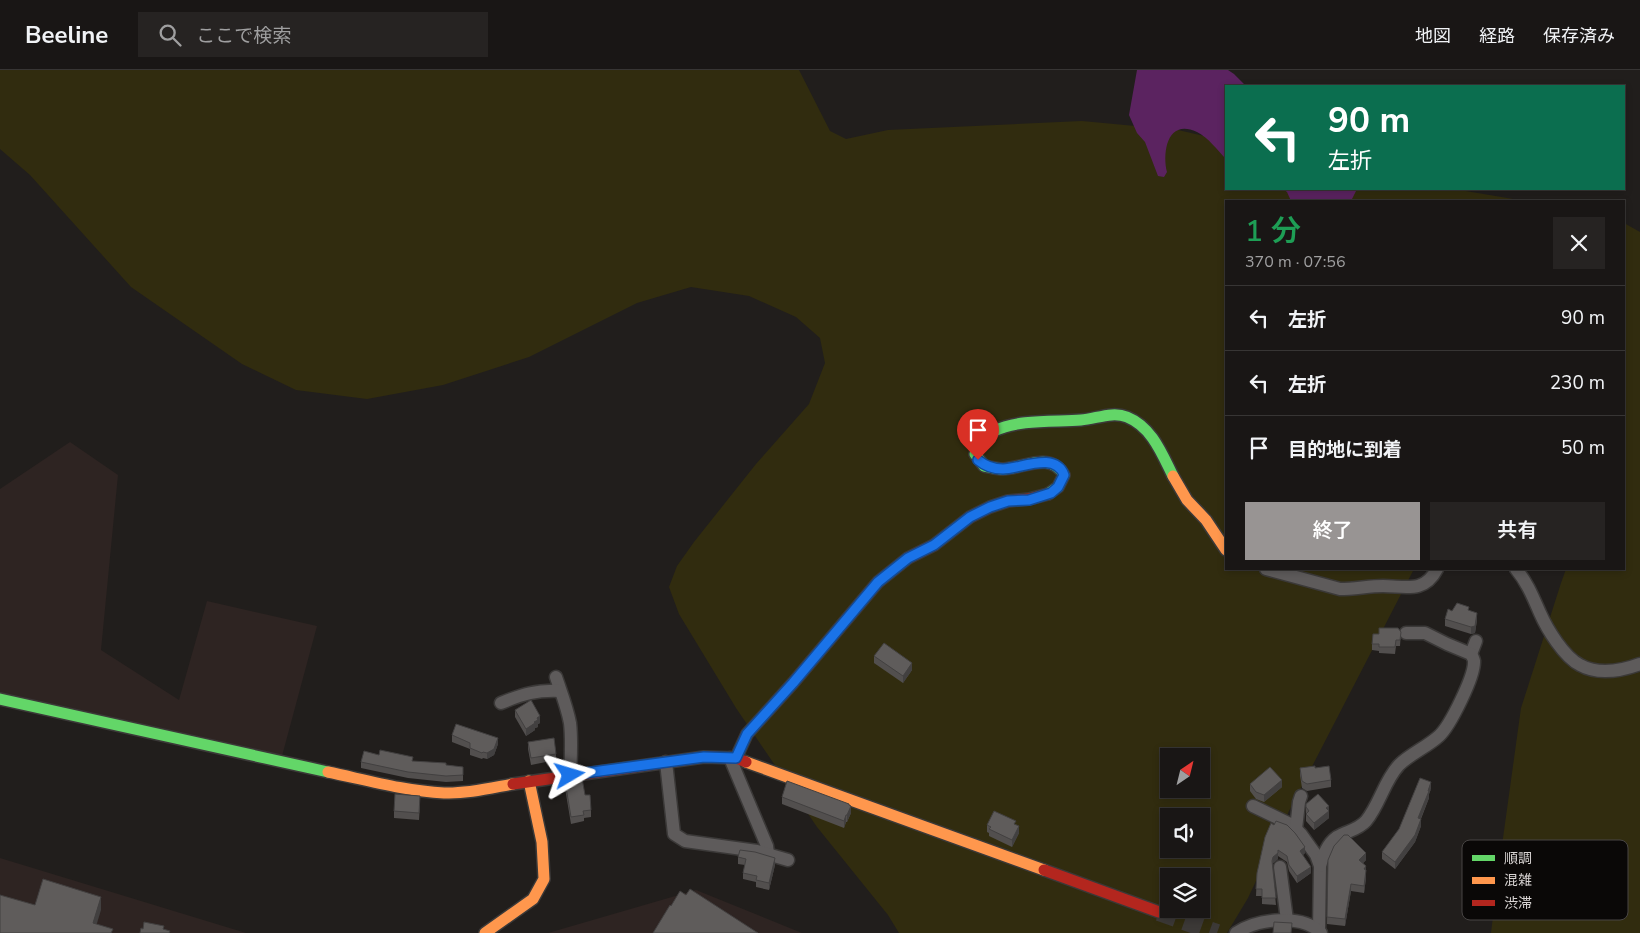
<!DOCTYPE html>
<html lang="ja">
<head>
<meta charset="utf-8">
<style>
  body { margin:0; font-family:"Nunito Sans","Noto Sans JP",sans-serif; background:#262322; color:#f1f3f6; height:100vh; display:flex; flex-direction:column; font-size:19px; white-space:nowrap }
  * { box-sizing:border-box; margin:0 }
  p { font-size:16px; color:#9f9fa0 }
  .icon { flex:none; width:28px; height:28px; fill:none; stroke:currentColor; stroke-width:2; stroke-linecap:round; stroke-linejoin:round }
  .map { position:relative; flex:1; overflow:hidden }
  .drawer { position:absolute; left:1225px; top:130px; width:400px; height:370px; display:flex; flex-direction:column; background:#191615; border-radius:0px; box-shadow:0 2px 8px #0003,0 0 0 1px #373534 }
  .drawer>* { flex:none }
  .banner { position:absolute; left:1225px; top:15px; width:400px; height:105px; border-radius:0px; box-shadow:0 2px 8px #0003,0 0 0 1px #373534; background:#0b6e4f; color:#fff; overflow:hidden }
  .needle { width:32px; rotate:35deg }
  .controls { position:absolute; left:1160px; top:678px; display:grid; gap:10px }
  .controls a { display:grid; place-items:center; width:50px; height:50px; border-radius:0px; background:#191615; box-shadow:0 2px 8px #0003,0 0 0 1px #373534; font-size:25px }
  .pin { position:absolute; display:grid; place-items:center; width:42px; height:42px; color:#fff; margin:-51px -21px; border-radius:50% 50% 50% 0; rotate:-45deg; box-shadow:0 0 5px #0007 }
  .pin .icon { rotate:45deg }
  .me { position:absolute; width:55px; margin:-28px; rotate:83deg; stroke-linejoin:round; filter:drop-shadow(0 0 4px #0008) }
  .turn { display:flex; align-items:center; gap:18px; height:105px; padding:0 20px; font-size:22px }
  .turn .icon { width:65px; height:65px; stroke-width:2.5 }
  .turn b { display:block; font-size:35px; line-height:42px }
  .round { display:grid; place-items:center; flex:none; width:52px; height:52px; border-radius:0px; background:#262322 }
  .overview { display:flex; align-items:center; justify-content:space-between; height:85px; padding:0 20px }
  h1 { font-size:30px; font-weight:600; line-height:38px; color:#1e9e55 }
  .action { display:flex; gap:10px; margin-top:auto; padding:10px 20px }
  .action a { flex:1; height:58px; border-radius:0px; background:#989493; color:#fff; font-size:20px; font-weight:600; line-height:58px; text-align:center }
  .action a+a { background:#262322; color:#f1f3f6 }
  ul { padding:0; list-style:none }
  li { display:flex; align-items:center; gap:15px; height:65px; padding:0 20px; border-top:1px solid #373534 }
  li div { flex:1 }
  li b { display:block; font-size:19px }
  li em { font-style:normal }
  header { display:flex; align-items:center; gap:30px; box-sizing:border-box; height:70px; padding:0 25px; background:#191615; border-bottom:1px solid #373534 }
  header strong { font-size:24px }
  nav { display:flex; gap:28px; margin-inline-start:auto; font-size:18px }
  .search { width:350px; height:45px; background:#262322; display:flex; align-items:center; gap:12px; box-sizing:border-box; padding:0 18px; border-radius:0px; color:#9f9fa0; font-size:19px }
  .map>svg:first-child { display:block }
</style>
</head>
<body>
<header>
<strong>Beeline</strong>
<div class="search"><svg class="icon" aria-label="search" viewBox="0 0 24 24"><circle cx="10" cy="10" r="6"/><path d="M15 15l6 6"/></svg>ここで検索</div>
<nav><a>地図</a><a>経路</a><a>保存済み</a></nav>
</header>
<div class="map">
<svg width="1640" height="863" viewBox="0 0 1640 863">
  <rect width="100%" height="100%" fill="#211e1c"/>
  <g fill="#2e2422">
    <path d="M70,372L118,405L101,580L179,630L207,531L317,556L282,686L0,623V419Z"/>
    <path d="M0,788L246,863H0Z"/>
    <path d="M696,820L802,863H548Z"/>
  </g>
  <g fill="#312c0f" fill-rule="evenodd">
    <path d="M0,0H799L830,61L846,69L888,60L1082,51L1178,60L1226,71V119H1454L1525,131H1226V499H1414L1289,741L1248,828L1227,863H899L888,845L817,757L736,638L679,544L669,517L677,496L694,472L756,394L809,334L825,293L820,268L796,247L749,226L691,217L637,233L529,287L443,315L367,329L296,320L242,294L131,217L30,105L0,79ZM1169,686H1201V719H1169ZM1169,746H1201V779H1169ZM1169,806H1201V839H1169Z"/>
    <path d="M1624,153L1640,162V863H1491L1499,797L1521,638L1561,513L1566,499H1624Z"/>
  </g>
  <g fill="#5b2360">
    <path d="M1137,0H1228L1234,4L1246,16H1226V89C1217,80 1209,68 1197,62C1168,48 1162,81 1167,102L1164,107L1158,106L1145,72L1137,63L1129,45Z"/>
    <path d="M1283,119H1357L1351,131H1291L1287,122Z"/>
  </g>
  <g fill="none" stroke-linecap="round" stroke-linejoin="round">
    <path stroke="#3c3937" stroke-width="18" stroke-dasharray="18 9" stroke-linecap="butt" d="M1159,842L1217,863"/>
    <defs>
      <g id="street">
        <path d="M1266,499L1340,519C1355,519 1369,516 1383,516C1405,516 1424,524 1437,499"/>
        <path d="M1516,499C1527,512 1533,527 1540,543C1547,559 1564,587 1580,595C1598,605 1621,601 1640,594"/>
        <path d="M1471,584L1476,571"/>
        <path d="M556,607C561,622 567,637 570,653C572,670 571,688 570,705"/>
        <path d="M501,633C523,624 536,620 560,621"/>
        <path d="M730,688L767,776L768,784"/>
        <path d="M666,692L674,764L685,771L757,781L788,790"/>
        <path d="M1253,736L1292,755L1301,764L1316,785L1320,796L1319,860"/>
        <path d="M1296,759L1299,732L1301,726"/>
        <path d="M1320,796C1323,786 1327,774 1337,767C1347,761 1358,760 1366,751C1380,734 1384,711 1399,695C1410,684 1427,677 1439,666C1450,656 1475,606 1474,591C1474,589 1472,586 1471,584L1447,574L1425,563H1406"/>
        <path d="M1280,797L1287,850"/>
        <path d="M1236,863C1257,849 1302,843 1321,863"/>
      </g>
      <g id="fast">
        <path d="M1048,424L1058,417L1064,405C1050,381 1025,398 1003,399C997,399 990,397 984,396L975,384C979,374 984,366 994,361C1019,349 1054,352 1081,350C1096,349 1112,341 1127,347C1152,357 1162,384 1173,406"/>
        <path d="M0,629L328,702"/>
      </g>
      <g id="slow">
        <path d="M1173,406L1187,430L1206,450L1226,480"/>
        <path d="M746,692L1044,800"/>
        <path d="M328,702C366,710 405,721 444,723C467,724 491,718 513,714"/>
        <path d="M485,863L533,829L544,809L542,772L529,711"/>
      </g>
      <g id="jam">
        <path d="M736,688L747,664L793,613L878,512L908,488L934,475L970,447L990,437L1008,431L1029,429L1048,424"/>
        <path d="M513,714L704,687L736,688L746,692"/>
        <path d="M1044,800L1159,842"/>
      </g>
    </defs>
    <use href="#street" stroke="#3b3938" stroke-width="15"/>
    <use href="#fast" stroke="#3b3938" stroke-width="14"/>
    <use href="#slow" stroke="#3b3938" stroke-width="14"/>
    <use href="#jam" stroke="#3b3938" stroke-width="14"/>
    <use href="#street" stroke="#5e5b5b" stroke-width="12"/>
    <use href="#fast" stroke="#63d668" stroke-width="11"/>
    <use href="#slow" stroke="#ff974d" stroke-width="11"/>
    <use href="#jam" stroke="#b3261e" stroke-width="11"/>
  </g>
  <g fill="#524f4e">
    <path d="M1469,540L1477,550L1475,563L1471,564L1445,556V549L1452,541Z"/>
    <path d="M1401,562L1400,576H1396L1395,584L1379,583V581L1372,580V574L1379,564Z"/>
    <path d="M874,586L912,600L903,613L874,593Z"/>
    <path d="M515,640L540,653L538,654V657L535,658V660L526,666L515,647Z"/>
    <path d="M452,665L498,674L494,685L487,689L483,688L482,689L470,685V679L452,672Z"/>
    <path d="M528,672L556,684V690L531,695L528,679Z"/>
    <path d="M379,685L413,691L446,695L463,697V711L446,712L408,708L361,698V692Z"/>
    <path d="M1300,698H1315L1331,710V717L1307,721L1302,718L1300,705Z"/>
    <path d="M565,711L585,725L591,740V747L584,748V751L571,754L565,718Z"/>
    <path d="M1250,714L1282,717L1264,732L1256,729L1250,721Z"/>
    <path d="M1431,719L1429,724V728L1421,749V756L1415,772L1395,799L1382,789V782Z"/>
    <path d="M782,727L849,735L851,743L847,752H846L844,758L782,734Z"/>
    <path d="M420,733L419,750L394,748V741Z"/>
    <path d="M1329,736V748L1314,760L1306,751V737Z"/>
    <path d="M987,755H1016L1019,763L1012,777L989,766V763L987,762Z"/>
    <path d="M1274,755L1305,783L1303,785L1311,803L1297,813L1289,801L1287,792L1278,786V789L1273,793L1272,795L1276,835L1262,834V826H1256L1257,803Z"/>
    <path d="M738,787L775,795L769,820L756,817V812L743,809V803L745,795L738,794Z"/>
    <path d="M1328,790H1366L1363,793L1366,800V808L1364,823L1351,821L1345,856L1327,854Z"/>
  </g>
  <g fill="#424040">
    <path d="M1477,543V550L1475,563L1471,564V557Z"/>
    <path d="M912,593V600L903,613V606Z"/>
    <path d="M540,646V653L538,654V657L535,658V660L526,666V659L534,652L537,648Z"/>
    <path d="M498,668V674L494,685L487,689V683Z"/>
    <path d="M1282,710V717L1264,732V725Z"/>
    <path d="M1431,712V719L1429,724V728L1418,755V748Z"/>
    <path d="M849,734V740L851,736V743L847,752V745Z"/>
    <path d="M1329,736V748L1314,760V753Z"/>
    <path d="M846,745V752L844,758V751Z"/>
    <path d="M1421,749V756L1415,772L1395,799V792Z"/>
    <path d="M1019,756V763L1012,777V770Z"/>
    <path d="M1305,777V783L1300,787V781Z"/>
    <path d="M1278,783V789L1273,793L1272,798L1273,787Z"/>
    <path d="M1366,783V790L1359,797V790Z"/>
    <path d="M775,788V795L769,820V813Z"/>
    <path d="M1366,796V808L1364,823V799Z"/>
    <path d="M1311,797V803L1297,813V806Z"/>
    <path d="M1351,814V821L1345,856V849Z"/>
    <path d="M101,827V840L94,863L93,853Z"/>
  </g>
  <g fill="#5f5c5b" stroke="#424040">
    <path d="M1457,533L1469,537L1468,540L1477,543L1475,556L1471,557L1445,549L1448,539L1452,541Z"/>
    <path d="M1379,558H1398L1401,562L1400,570H1396L1395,577H1379V574H1372L1373,564H1379Z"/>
    <path d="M884,573L912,593L903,606L874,586Z"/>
    <path d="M531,630L540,646L537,648L538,650L534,652L535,653L526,659L515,640Z"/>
    <path d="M456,654L498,668L494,679L487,683L483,682L482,683L470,678V673L452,665Z"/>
    <path d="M554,668L556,684L531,688L528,672Z"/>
    <path d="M380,680L413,687L412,691L446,693V695L463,697V705L446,706L408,702L361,692L364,681L379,685Z"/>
    <path d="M1315,696V698L1329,696L1331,710L1307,714L1302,711L1300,698Z"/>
    <path d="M1270,697L1282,710L1264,725L1256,722L1250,714Z"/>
    <path d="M582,708L585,725H590L591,740L583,741L584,745L571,747L565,711Z"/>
    <path d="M1420,708L1431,712L1428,721H1429L1418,748L1421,749L1415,765L1395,792L1382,782L1399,759Z"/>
    <path d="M787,711L849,734V735L851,736L847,745H846L844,751L782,727Z"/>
    <path d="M395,724L420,726L419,743L394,741Z"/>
    <path d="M1318,724L1329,736L1326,738L1329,741L1314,753L1306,744L1309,741L1306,737V734Z"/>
    <path d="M994,741L1016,751L1014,754L1019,756L1012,770L989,759L991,757L987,755Z"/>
    <path d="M1276,751L1287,755L1295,763L1305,777L1300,781L1311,797L1297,806L1289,795L1287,786L1278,780V783L1273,787L1272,791L1276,828H1262V819H1256L1257,803L1265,767L1271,753L1274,755Z"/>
    <path d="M1344,765H1348L1366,783L1359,790L1366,796L1364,799L1366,800L1364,816L1351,814L1345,849L1327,847L1328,790L1334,776Z"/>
    <path d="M740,780L755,782L775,788L769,813L756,810L757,806L743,803L746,789L738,787Z"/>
    <path d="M43,809L101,827L93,853L113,859L111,863H0V825L35,835Z"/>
    <path d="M690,819L758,863H653L670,835L671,836L680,821L686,825Z"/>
    <path d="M144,852L164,856L163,859L170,861L169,863H140L141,858L143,859Z"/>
    <path d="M1274,852L1292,853L1291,863H1273Z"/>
  </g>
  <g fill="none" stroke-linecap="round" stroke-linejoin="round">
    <defs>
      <path id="route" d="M570,705L704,687L736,688L747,664L793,613L878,512L908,488L934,475L970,447L990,437L1008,431L1029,430L1051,423L1058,417L1064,405C1055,381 1020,399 1003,399C994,399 985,396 978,390"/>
    </defs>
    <use href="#route" stroke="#114b97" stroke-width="12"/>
    <use href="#route" stroke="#1a73e8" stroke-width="9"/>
  </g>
  <rect x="1462" y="770" width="166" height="80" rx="8" fill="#0a0807" stroke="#484544" stroke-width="1"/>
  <rect x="1472" y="785" width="23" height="6" fill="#63d668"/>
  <rect x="1472" y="807" width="23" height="7" fill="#ff974d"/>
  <rect x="1472" y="830" width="23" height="6" fill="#b3261e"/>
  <g font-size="14" fill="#d8d4d3">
    <text x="1504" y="793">順調</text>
    <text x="1504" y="815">混雑</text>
    <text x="1504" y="838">渋滞</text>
  </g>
</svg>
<div class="controls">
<a><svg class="needle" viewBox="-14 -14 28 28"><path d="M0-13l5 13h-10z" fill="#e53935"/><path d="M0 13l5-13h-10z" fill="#9f9fa0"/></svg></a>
<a><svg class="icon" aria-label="sound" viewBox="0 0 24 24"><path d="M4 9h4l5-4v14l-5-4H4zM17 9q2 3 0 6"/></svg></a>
<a><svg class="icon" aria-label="layers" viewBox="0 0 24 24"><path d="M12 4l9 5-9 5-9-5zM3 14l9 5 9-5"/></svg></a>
</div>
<div class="pin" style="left:978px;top:390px;background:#d93025"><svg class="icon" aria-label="arrive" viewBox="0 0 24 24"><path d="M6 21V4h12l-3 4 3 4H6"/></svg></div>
<svg class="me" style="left:570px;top:705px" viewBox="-20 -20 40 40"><path d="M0-17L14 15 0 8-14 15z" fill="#1a73e8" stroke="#fff" stroke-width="4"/></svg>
<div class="banner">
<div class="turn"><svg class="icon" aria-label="left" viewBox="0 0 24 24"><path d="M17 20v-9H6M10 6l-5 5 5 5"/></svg><div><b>90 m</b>左折</div></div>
</div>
<section class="drawer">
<div class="overview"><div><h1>1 分</h1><p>370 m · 07:56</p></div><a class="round"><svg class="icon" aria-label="close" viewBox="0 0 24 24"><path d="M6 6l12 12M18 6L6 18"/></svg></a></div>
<ul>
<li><svg class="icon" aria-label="left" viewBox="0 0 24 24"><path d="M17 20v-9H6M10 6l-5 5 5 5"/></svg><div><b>左折</b></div><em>90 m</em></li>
<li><svg class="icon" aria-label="left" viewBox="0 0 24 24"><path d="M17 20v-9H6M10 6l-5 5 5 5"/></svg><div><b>左折</b></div><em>230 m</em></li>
<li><svg class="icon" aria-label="arrive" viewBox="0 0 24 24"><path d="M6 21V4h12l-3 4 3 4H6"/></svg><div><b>目的地に到着</b></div><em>50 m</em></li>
</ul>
<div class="action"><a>終了</a><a>共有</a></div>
</section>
</div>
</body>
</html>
